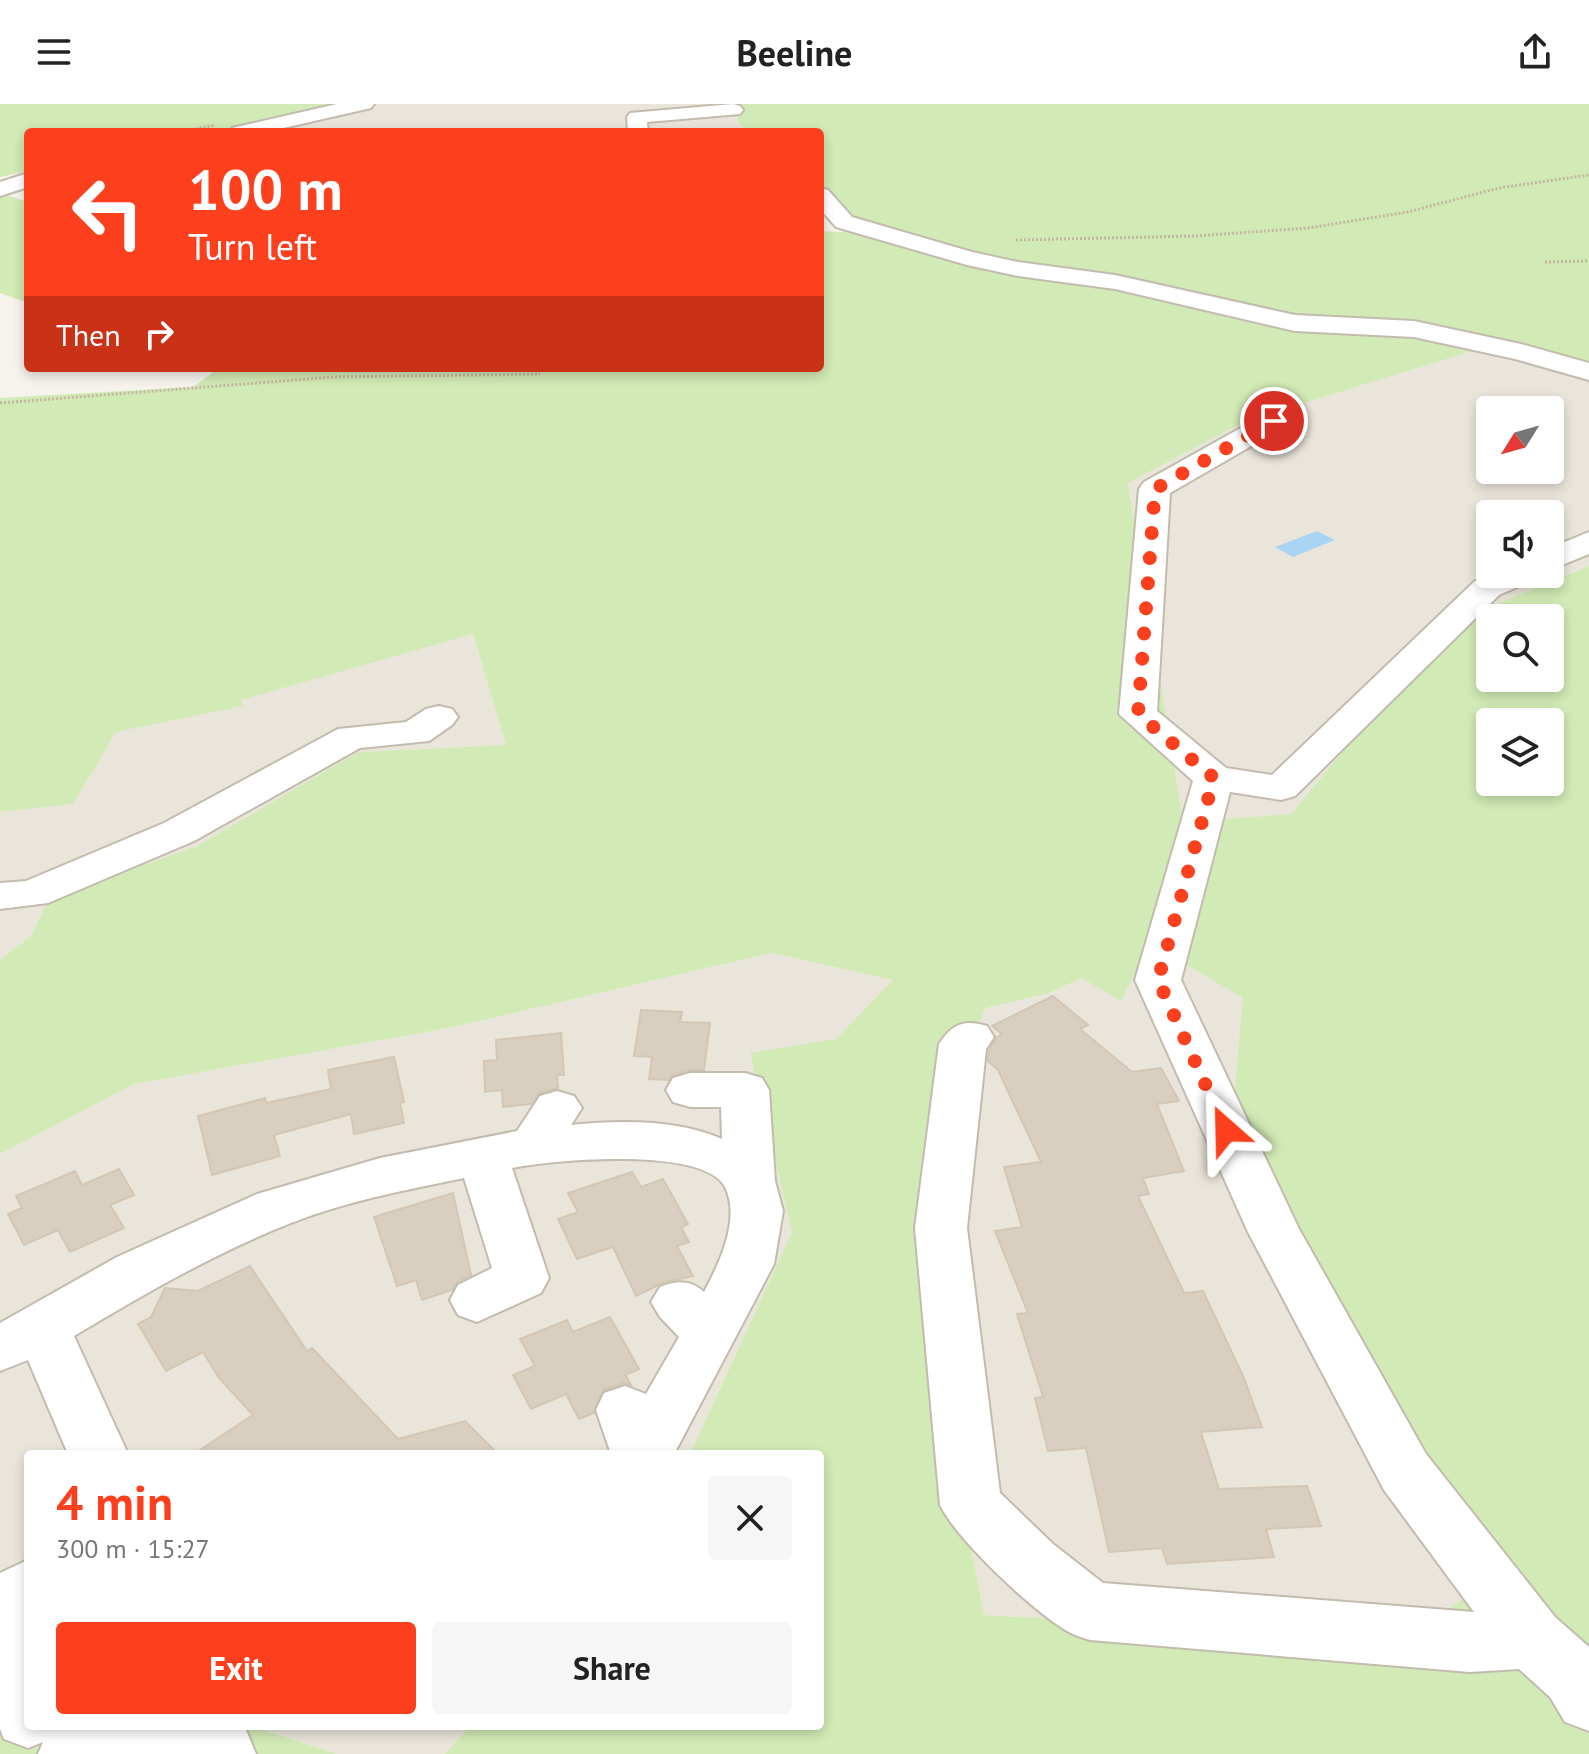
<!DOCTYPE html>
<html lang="en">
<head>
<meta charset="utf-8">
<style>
  body { margin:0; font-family:"PT Sans",sans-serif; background:#f6f6f6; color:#222; height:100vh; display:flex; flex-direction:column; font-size:30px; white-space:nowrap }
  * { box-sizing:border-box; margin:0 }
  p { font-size:26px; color:#767676 }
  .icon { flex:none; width:44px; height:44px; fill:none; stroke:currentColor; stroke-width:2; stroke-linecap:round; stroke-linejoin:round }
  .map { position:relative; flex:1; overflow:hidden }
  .side { position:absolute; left:24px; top:1346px; width:800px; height:280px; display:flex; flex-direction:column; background:#fff; border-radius:8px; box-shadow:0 4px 12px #0003 }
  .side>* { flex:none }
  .guide { position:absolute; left:24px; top:24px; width:800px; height:244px; border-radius:8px; box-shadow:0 4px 12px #0003; background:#fc3f1d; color:#fff; overflow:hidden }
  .needle { width:52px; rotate:233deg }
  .fabs { position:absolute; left:1476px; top:292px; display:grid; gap:16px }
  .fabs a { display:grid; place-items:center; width:88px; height:88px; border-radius:8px; background:#fff; box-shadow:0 4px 12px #0003; font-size:40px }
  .pin { position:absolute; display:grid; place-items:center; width:68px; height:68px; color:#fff; margin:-34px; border:4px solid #fff; border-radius:50%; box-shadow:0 2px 8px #0007 }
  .me { position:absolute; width:88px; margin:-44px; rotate:335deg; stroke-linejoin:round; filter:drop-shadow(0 0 6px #0008) }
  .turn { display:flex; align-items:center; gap:28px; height:168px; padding:0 32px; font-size:36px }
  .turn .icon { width:104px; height:104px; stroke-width:2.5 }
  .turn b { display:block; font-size:56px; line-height:68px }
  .then { display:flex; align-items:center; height:76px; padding:0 32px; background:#0003; gap:16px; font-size:30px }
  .round { display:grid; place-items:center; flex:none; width:84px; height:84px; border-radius:8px; background:#f6f6f6 }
  .head { display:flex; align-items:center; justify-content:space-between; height:136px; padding:0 32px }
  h1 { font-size:48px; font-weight:600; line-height:60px; color:#fc3f1d }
  .primary-button { display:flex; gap:16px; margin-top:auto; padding:16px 32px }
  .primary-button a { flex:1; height:92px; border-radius:8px; background:#fc3f1d; color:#fff; font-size:32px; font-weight:600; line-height:92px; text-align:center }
  .primary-button a+a { background:#f6f6f6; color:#222 }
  header { display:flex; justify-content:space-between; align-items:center; height:104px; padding:0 32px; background:#fff; font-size:36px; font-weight:600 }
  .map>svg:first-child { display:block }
</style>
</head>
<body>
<header><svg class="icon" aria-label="menu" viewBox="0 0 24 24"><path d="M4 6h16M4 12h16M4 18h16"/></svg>Beeline<svg class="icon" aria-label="share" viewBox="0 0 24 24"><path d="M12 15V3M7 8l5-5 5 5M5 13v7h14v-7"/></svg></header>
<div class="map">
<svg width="1589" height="1650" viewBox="0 0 1589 1650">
  <rect width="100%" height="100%" fill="#f6f3ec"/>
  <g fill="#eae5da" fill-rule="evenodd">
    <path d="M341,0H741L737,17L749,28H210Z"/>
    <path d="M1486,243L1589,275V462L1448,520L1291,710L1182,719L1128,379L1246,317ZM1490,306H1550V366H1490ZM1490,410H1550V470H1490Z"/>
    <path d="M473,530L506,641L358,648L197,742L50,794L31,832L0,856V708L73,700L115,628L242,602L240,596Z"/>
    <path d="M1147,845L1192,864L1244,894L1241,932L1483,1481L1407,1535L984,1511L936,1263L931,1016L986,904L1049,889Z"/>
    <path d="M772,849L894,876L836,935L750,950L792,1128L690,1350H28V1595L0,1616V1050L134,980L449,924Z"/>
    <path d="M252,1622H470L445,1650H337Z"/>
  </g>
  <g fill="#d2eab5" fill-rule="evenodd">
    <path d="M0,0H341L210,28H28V67L0,73Z"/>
    <path d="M741,0H1589V275L1486,243L1246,317L1128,379L1183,718L1291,710L1448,520L1589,462V1650H445L470,1622H820V1350H690L792,1128L750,949L836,935L893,876L772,849L449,924L134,980L0,1050V856L31,832L49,794L197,742L358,648L506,641L473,530L241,596L243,602L116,628L73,700L0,708V294L193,283L219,264H820V127L865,129L820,89V28H749L737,17ZM1490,514H1550V574H1490ZM1490,618H1550V678H1490ZM1147,845L1192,864L1243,894L1234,994L1254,1055L1482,1481L1407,1535L984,1511L936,1263L931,1016L986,904L1049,889L1082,874L1121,897Z"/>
    <path d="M0,89L28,98V199L0,189Z"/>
    <path d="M0,1616L28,1622H252L337,1650H0Z"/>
  </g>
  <path fill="#a9d4f2" d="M1317,427L1335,436L1293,453L1275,443Z"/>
  <g fill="#d8cfc1" stroke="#d3c7b4" stroke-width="2">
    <path d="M1053,892L1088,921L1080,925L1132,968L1161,964L1179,997L1157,1000L1184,1067L1143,1074L1149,1090L1138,1092L1184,1189L1203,1187L1243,1272L1262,1323L1201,1328L1219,1385L1307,1382L1321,1422L1266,1425L1274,1453L1167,1460L1162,1444L1109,1448L1086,1344L1048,1347L1035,1294L1043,1293L1017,1210L1028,1209L995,1127L1022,1123L1004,1063L1041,1058L998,966L988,957L989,946L997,933L1002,930L992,922Z"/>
    <path d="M641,906L682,908L680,918L710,919L704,966H689L672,971L669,976L649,975L652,953L634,952Z"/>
    <path d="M561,929L564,971H557L558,984L539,989L531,1000L503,1003L502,986L485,988L484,957L497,956L496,936Z"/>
    <path d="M394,953L404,998L400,999L404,1019L354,1030L351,1010L274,1031L280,1052L212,1071L198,1012L265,994L266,999L331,985L328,966Z"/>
    <path d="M119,1065L134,1091L110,1101L124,1124L70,1148L58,1126L24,1141L8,1110L22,1104L16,1092L75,1067L82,1081Z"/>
    <path d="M632,1068L641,1083L663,1075L688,1120L681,1123L689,1138L677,1142L693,1172L665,1178L636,1192L613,1143L577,1155L558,1115L578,1108L568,1089Z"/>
    <path d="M453,1089L471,1171L457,1178L452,1186L422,1196L416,1176L397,1182L374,1113Z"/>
    <path d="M250,1162L307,1247L312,1244L398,1335L465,1317L498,1350H194L253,1311L219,1274L203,1248L166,1267L138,1220L151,1213L165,1184L198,1187Z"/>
    <path d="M610,1213L639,1265L625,1271L631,1281L624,1279L603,1286L594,1309L579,1315L566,1290L531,1305L513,1271L535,1262L520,1235L567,1216L573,1228Z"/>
  </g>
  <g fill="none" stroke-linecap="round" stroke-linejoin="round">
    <defs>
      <g id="minor">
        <path d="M337,0H374L371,4L266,28H229L232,24Z"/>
        <path d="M733,0L740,2L743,6L740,10L647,18L648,28H628L627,13L630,9Z"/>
        <path d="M28,69V83L0,92V78Z"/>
        <path d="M820,84L828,86L852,113L972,148L1018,158L1115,171L1295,211L1414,217L1521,240L1589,259V276L1515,255L1414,233L1295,227L1115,185L1018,172L967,161L836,123L820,105Z"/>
        <path d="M1274,308L1284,311L1288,317L1284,323L1170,389L1157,607L1226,664L1272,671L1475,477L1491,470H1536L1531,477L1499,491L1295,692L1281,696L1230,688L1181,876L1299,1125L1426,1350L1555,1513L1589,1543V1627L1565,1618L1550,1593L1519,1565L1470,1568L1090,1536C1083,1534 1074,1531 1067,1527C1033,1507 957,1436 940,1401L915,1124L939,940C952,920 964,915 987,922L994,933L986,945L967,1124L1000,1389L1053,1440L1103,1479L1474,1508L1384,1386L1248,1128L1135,876L1193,677L1119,610L1139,385L1144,378L1264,311Z"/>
        <path d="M1589,428V450L1550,466V444Z"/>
        <path d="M439,602L452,605L458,613L452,621L429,637L360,644L194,737L48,799L0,805V779L26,777L164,719L338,625L406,618L426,605Z"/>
        <path d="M690,969H745L762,974L769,986L775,1077L783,1107L774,1160L674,1350H611L596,1306L604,1289L625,1282L646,1290L679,1233L660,1213L651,1198L660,1183C676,1177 690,1175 704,1188C719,1160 741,1115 725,1083C703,1042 552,1056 512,1064L549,1174L541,1189L477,1218L458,1211L450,1196L458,1181L492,1164L464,1074C406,1086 346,1097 291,1119C215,1149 144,1190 74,1232L128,1350H68L28,1256L0,1267V1219L117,1153L257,1090L380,1054L517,1027L540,992L557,987L574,992L582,1004L571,1021C619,1016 677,1015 722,1035L721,1003H690L673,998L666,986L673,974Z"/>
        <path d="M28,1456V1622H235L246,1626L256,1650H38L43,1638L28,1644L4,1635L0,1625V1469Z"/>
      </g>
    </defs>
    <use href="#minor" stroke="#c2bbae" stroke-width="4"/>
    <g stroke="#c4b79f" stroke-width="3" stroke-dasharray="2 2" stroke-linecap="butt">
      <path d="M180,28L215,21"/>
      <path d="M1016,136L1196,132L1308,124L1408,108L1499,84L1589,71"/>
      <path d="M1545,158L1589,157"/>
      <path d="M0,299L334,273L540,270"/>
    </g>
    <use href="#minor" fill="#fff" fill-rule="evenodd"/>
  </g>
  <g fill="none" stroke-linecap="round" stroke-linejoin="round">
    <path stroke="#fc3f1d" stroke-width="14" stroke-dasharray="0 25.2" d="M1226,1026L1158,876L1214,674L1138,610L1155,385L1274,317"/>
  </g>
</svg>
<div class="fabs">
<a><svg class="needle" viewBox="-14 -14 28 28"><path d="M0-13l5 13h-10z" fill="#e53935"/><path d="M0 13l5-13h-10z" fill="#767676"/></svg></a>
<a><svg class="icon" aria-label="sound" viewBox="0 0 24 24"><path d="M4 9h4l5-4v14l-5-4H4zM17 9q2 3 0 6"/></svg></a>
<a><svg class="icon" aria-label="search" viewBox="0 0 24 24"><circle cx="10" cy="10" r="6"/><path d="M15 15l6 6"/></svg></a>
<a><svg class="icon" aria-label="layers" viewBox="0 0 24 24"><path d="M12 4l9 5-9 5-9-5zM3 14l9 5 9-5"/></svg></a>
</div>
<div class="pin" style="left:1274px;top:317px;background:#d93025"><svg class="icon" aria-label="arrive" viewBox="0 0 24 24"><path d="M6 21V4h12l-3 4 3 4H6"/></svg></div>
<svg class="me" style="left:1226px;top:1026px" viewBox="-20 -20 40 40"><path d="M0-17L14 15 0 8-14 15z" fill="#fc3f1d" stroke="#fff" stroke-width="4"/></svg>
<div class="guide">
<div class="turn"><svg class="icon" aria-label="left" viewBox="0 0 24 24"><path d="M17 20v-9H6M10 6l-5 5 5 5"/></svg><div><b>100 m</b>Turn left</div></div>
<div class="then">Then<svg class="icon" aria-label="right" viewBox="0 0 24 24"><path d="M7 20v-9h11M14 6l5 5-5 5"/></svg></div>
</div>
<section class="side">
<div class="head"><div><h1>4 min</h1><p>300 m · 15:27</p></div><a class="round"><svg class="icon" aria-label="close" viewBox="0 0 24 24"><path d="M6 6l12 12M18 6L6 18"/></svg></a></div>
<div class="primary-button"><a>Exit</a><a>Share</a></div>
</section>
</div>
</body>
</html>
